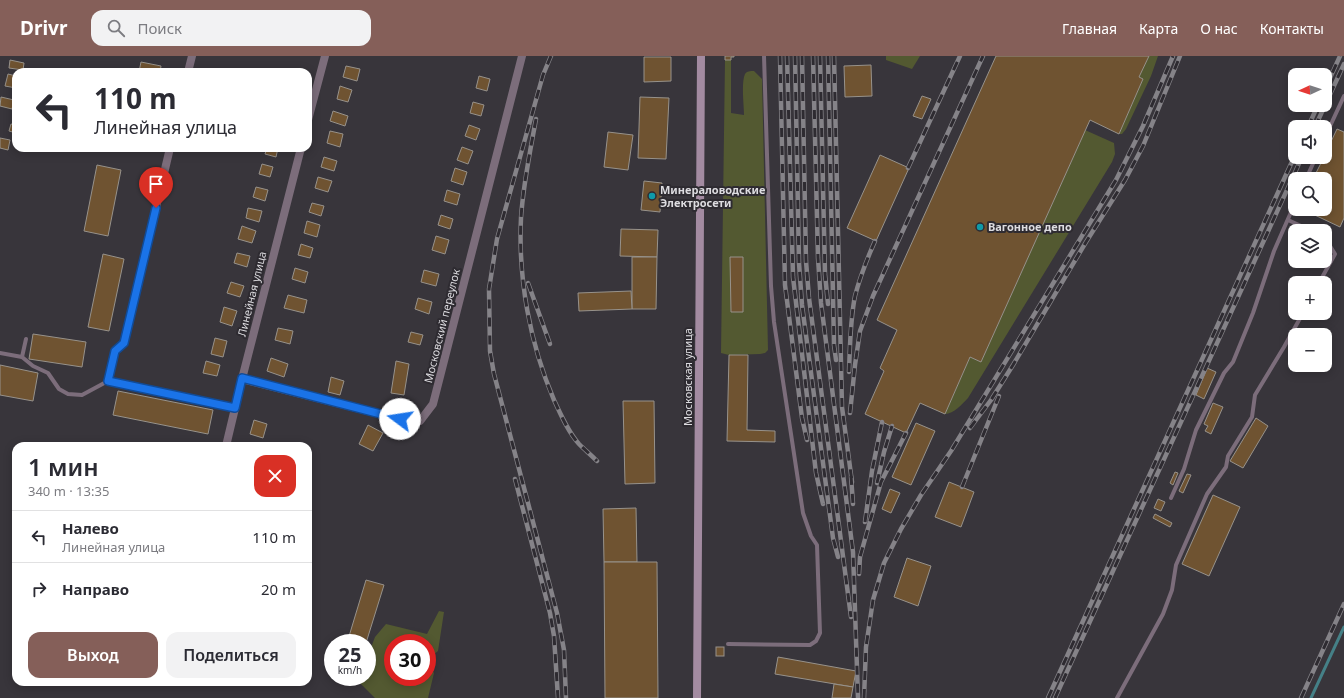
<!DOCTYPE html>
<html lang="ru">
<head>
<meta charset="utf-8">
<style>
  body { margin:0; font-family:"Noto Sans",sans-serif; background:#f2f2f3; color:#2b2b33; height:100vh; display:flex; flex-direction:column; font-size:15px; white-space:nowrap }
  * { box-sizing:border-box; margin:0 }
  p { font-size:13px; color:#7c7c81 }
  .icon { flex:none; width:22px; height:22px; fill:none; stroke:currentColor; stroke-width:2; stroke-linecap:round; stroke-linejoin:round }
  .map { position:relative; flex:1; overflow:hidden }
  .panel { position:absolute; left:12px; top:386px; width:300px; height:244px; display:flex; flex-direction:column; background:#fff; border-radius:12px; box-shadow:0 2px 10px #0003 }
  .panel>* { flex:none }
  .guide { position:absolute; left:12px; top:12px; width:300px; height:84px; border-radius:12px; box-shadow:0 2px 10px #0003; background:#fff; color:#2b2b33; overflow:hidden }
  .needle { width:26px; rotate:267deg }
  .fabs { position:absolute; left:1288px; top:12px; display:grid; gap:8px }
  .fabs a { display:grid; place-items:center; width:44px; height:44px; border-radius:8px; background:#fff; box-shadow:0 2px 10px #0003; font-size:20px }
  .speed { position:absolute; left:324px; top:578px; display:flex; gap:8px; font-size:20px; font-weight:700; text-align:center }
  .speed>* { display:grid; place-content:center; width:52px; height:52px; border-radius:50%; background:#fff; box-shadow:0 2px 10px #0003; line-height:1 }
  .speed small { font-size:10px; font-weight:400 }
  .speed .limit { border:6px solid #d22; background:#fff; color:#111 }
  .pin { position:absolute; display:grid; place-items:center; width:34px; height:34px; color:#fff; margin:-41px -17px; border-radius:50% 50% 50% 0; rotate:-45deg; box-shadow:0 0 4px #0007 }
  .pin .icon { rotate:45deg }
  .me { position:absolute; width:44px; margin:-22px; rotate:284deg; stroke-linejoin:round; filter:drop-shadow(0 0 3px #0008) }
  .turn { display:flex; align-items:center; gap:14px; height:84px; padding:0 16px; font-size:18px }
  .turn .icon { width:52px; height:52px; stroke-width:2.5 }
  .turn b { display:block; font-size:28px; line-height:34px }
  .round { display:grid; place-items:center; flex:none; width:42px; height:42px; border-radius:12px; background:#f2f2f3 }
  .overview { display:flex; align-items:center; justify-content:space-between; height:68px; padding:0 16px }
  h1 { font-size:24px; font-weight:600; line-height:30px }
  .primary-button { display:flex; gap:8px; margin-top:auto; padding:8px 16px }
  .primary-button a { flex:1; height:46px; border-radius:12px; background:#855f59; color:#fff; font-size:16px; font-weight:600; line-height:46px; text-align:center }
  .primary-button a+a { background:#f2f2f3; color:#2b2b33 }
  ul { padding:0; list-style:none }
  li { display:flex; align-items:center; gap:12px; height:52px; padding:0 16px; border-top:1px solid #e1e1e2 }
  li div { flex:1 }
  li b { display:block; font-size:15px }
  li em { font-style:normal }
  header { display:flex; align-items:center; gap:24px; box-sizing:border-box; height:56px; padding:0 20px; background:#855f59; color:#fff }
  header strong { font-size:19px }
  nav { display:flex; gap:22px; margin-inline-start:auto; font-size:14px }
  .search { width:280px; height:36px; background:#f2f2f3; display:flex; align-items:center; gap:10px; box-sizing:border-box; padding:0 14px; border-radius:12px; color:#7c7c81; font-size:15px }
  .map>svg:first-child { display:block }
</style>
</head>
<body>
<header>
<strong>Drivr</strong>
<div class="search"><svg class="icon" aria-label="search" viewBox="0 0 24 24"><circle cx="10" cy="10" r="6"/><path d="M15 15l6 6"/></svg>Поиск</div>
<nav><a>Главная</a><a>Карта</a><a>О нас</a><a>Контакты</a></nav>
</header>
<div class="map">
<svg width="1344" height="642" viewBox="0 0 1344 642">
  <rect width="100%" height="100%" fill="#38353b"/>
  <g fill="#535931" fill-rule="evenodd">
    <path d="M886,0H920L912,13L886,4Z"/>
    <path d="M1149,0H1158L1151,20L1126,73L1122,78H1119L1143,23L1139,21Z"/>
    <path d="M725,4H731V57L744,59C744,49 741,27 745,18C747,15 750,15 754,15L762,23L768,294L765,297L760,298L729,299L721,297Z"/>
    <path d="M1085,74L1114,87L1115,98L1112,106L968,342C962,348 954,358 945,358L970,301L981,306Z"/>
    <path d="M439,555L444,556L438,595L427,604L434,617L428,642H375L360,627L362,621H367V602L375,581L386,568L427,578ZM393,587H427V621H393Z"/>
  </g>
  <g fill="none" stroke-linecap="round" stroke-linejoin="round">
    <path stroke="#458087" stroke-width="3" d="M1311,642L1344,571"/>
  </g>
  <g fill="#6f5331" stroke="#97928b">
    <path d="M725,0H734V1H731V4H725Z"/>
    <path d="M996,0H1149L1139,21L1143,23L1119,78L1090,64L981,306L970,301L945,358L920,347L906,377L865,358L884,315L880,312L897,274L877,264Z"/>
    <path d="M644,1H671V25L644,26Z"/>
    <path d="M10,4L24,7L23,14L9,12Z"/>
    <path d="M141,6L161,10L160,16H139Z"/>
    <path d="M871,9L872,40L845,41L844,10Z"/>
    <path d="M346,10L360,13L357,25L343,21Z"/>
    <path d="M8,18L16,20V32L5,30Z"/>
    <path d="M479,20L490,23L487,35L476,32Z"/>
    <path d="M340,30L352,34L348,46L337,43Z"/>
    <path d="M922,40L931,43L922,63L913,60Z"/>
    <path d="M1,41L14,44L12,53L0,50Z"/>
    <path d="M640,41L669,42L666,103L638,102Z"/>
    <path d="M473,46L484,49L481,60L470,57Z"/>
    <path d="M333,55L348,60L345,70L330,65Z"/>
    <path d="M11,68L16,69V77L9,75Z"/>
    <path d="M469,69L480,73L476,84L465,80Z"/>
    <path d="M1337,73L1344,76V162L1340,171L1302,153H1325V123H1313L1324,101H1325V98Z"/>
    <path d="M330,75L343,78L340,91L327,87Z"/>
    <path d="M608,76L633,79L628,114L604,111Z"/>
    <path d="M0,82L10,84L8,94L0,92Z"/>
    <path d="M462,91L473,95L468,108L457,104Z"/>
    <path d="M267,92H278L276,101L265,98Z"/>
    <path d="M880,99L909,112L876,185L847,172Z"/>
    <path d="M324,101L337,105L334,115L321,111Z"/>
    <path d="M262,108L273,111L270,121L259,118Z"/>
    <path d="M97,109L121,114L108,180L84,175Z"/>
    <path d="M455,112L467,116L463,129L451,125Z"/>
    <path d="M318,121L332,125L328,136L315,132Z"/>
    <path d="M644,125L662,127L660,156L641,154Z"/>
    <path d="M256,131L268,134L265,145L253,141Z"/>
    <path d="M447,134L460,138L457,149L444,145Z"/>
    <path d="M312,147L324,150L321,160L309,156Z"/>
    <path d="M248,152L262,155L259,166L246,162Z"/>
    <path d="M441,159L453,163L450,173L438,169Z"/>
    <path d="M307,165L320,169L317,181L304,177Z"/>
    <path d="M242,170L256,175L252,187L238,183Z"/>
    <path d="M621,173L658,174L657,201L620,200Z"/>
    <path d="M436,180L449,184L445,198L432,194Z"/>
    <path d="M301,188L313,192L310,202L298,199Z"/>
    <path d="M237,197L250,200L247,211L234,207Z"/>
    <path d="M103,198L124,203L109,275L88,271Z"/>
    <path d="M632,201H657L656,253H632Z"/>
    <path d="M730,201H743V256H731Z"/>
    <path d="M295,212L308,216L305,227L292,223Z"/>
    <path d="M424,214L439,218L436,230L421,226Z"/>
    <path d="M231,226L244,230L240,241L227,237Z"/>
    <path d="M631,235L632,253L579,255L578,237Z"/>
    <path d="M288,239L307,244L304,257L284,252Z"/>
    <path d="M418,242L432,246L429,258L415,253Z"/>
    <path d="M224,251L237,255L232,270L220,266Z"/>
    <path d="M278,272L293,275L290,288L275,284Z"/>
    <path d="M411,276L423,279L420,289L408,286Z"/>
    <path d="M33,278L86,286L82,311L29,303Z"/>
    <path d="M215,282L227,285L223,301L211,298Z"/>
    <path d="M729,299H748L747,374L775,375V386L727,385Z"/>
    <path d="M271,302L288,308L284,321L267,315Z"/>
    <path d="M206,305L220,309L217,320L203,317Z"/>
    <path d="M396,305L409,308L404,339L391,337Z"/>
    <path d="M0,309L38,317L33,345L0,339Z"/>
    <path d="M1207,312L1216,316L1204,343L1196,339Z"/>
    <path d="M331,321L344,325L340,339L328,336Z"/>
    <path d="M118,335L213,354L208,378L113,359Z"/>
    <path d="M623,345H654L655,427L625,428Z"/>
    <path d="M1213,347L1223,351L1211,378L1205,375L1208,370L1204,368Z"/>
    <path d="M1256,362L1268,370L1243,412L1230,405Z"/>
    <path d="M254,364L267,368L263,382L250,378Z"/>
    <path d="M916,367L935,375L911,429L892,421Z"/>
    <path d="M368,369L383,377L373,395L359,388Z"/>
    <path d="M1175,416L1178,417L1173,429L1170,427Z"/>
    <path d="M1187,418L1191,419L1183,437L1179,435Z"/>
    <path d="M949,426L974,436L961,471L935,461Z"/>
    <path d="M890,433L900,437L891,457L882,453Z"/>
    <path d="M1213,439L1240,451L1209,520L1182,508Z"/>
    <path d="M1158,443L1165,446L1161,455L1154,452Z"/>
    <path d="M636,452L637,506H604L603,453Z"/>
    <path d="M1155,458L1172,467L1170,471L1153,462Z"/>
    <path d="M907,502L931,510L918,550L894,541Z"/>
    <path d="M604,506H657L658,642H605Z"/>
    <path d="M366,524L384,529L366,587H347Z"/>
    <rect x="716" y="591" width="8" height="9"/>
    <path d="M778,601L856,615L853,631L775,618Z"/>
    <path d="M834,628L853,631L851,642H832Z"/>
  </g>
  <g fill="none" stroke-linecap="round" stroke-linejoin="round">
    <g stroke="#7c6d7b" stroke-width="4">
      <path d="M1325,81L1344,40"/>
      <path d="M1306,123L1316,101"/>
      <path d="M1288,164L1312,175"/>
      <path d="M1319,227L1335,198L1325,182"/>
      <path d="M0,297L22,301L26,283"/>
      <path d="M22,301L33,310L48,317L59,333L68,338L82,339L108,325L115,295L124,287"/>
      <path d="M108,325L235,352"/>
      <path d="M1171,442L1184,413L1196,374L1224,317L1233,306L1253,257L1274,195L1295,147"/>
      <path d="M728,588L810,589L816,585L820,577L817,489L811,480L803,457L774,266L771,230L764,0"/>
      <path d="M1117,642L1163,558L1172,534L1176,509L1207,438L1226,411L1228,400L1252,361L1255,339L1284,291L1303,257"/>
    </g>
    <g stroke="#7c6d7b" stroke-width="8">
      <path d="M188,16L192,0"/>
      <path d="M308,64L325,0"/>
      <path d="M124,287L170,92"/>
      <path d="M242,323L400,363L420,365L433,348L522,0"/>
      <path d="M226,390L242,323L301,92"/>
    </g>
    <path stroke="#a38ba1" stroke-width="8" d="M697,642L701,0"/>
    <defs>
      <g id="rail">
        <path d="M551,0L543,19L497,183L489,233L490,295L494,318L557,557L564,594L566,642"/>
        <path d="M780,0L785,229L802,362L807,384"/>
        <path d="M787,0L793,221L816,417L823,448"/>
        <path d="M795,0L799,207L802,249L833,482L838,501"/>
        <path d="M802,0L806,205L809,242L851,561"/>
        <path d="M813,0L818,202L821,247L853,496L858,642"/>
        <path d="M820,0L825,218L828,248"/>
        <path d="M828,0L834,289L836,304"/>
        <path d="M834,0L842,351L852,426"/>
        <path d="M1325,33L1340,0"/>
        <path d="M536,63C530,96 523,129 521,162C518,223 530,288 554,344C561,359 568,376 579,388C585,394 591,399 597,405"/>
        <path d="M1308,71L1318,49"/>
        <path d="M1315,71L1344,8"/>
        <path d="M908,112L960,0"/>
        <path d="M528,227L550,288"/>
        <path d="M849,316C850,291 850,265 855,240C860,221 867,203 875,185"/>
        <path d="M850,357L855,309L860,275L873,240L983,0"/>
        <path d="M970,372L991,344L1013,309L1086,186L1125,124L1143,90L1180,0"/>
        <path d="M851,420L853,448"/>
        <path d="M515,423L550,557L554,580L558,642"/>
        <path d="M877,427L884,396L892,370"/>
        <path d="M962,431L999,340"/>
        <path d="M865,466L872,415L882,366"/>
        <path d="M859,518L860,501L881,426L906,377"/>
        <path d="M864,642L866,591L873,544L884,507L901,473L921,439L951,395L1116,124L1143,70L1173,0"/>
        <path d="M1048,642L1295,99"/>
        <path d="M1055,642L1302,101"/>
        <path d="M1301,642L1344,548"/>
      </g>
    </defs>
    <use href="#rail" stroke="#858388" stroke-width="4.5"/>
    <use href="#rail" stroke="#2e2b31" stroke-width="3" stroke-dasharray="9" stroke-linecap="butt"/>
  </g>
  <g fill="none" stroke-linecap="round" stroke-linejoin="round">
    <defs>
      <path id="route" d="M156,152L124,287L115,295L108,325L235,352L242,322L400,363"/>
    </defs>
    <use href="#route" stroke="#114b97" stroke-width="10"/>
    <use href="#route" stroke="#1a73e8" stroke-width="7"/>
  </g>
  <g fill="#0f9aa8" stroke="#2e2b31" stroke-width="1.5">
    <circle cx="652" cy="140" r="4"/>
    <circle cx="980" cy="171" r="4"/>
  </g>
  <g text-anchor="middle" stroke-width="4" stroke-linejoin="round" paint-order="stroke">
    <g font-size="11" font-weight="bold" fill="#dddce0" stroke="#2e2b31" text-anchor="start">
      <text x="660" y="138">Минераловодские<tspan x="660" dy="13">Электросети</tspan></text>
      <text x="988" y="175">Вагонное депо</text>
    </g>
    <g font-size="11" fill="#dddce0" stroke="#2e2b31">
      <text transform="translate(252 238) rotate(-76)" y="4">Линейная улица</text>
      <text transform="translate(442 270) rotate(-76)" y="4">Московский переулок</text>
      <text transform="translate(688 321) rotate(-90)" y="4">Московская улица</text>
    </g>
  </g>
</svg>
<div class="fabs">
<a><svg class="needle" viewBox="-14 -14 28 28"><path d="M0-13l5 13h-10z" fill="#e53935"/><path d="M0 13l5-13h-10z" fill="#7c7c81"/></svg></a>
<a><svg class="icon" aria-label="sound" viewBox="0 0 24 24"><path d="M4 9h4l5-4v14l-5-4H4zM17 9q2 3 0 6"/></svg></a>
<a><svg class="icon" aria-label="search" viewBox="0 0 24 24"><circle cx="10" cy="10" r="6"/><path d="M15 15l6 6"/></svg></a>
<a><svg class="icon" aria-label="layers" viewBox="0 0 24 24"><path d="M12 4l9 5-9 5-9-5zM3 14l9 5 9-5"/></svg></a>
<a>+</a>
<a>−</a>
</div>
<div class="speed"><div>25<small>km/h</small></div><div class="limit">30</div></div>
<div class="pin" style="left:156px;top:152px;background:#d93025"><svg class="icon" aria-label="arrive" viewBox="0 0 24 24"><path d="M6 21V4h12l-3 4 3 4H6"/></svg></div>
<svg class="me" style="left:400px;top:363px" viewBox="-20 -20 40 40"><circle r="19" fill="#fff"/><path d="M0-13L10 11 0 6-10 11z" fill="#1a73e8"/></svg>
<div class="guide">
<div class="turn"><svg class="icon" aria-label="left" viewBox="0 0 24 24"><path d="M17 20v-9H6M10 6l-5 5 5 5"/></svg><div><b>110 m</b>Линейная улица</div></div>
</div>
<section class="panel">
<div class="overview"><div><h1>1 мин</h1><p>340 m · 13:35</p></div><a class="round" style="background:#d93025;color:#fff"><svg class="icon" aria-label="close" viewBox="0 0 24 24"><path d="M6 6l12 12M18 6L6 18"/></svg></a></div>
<ul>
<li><svg class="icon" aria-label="left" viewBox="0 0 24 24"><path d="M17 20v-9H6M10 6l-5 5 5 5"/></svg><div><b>Налево</b><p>Линейная улица</p></div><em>110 m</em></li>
<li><svg class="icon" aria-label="right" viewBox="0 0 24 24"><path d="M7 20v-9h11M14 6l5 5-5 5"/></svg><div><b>Направо</b></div><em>20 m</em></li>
</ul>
<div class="primary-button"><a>Выход</a><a>Поделиться</a></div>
</section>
</div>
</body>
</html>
